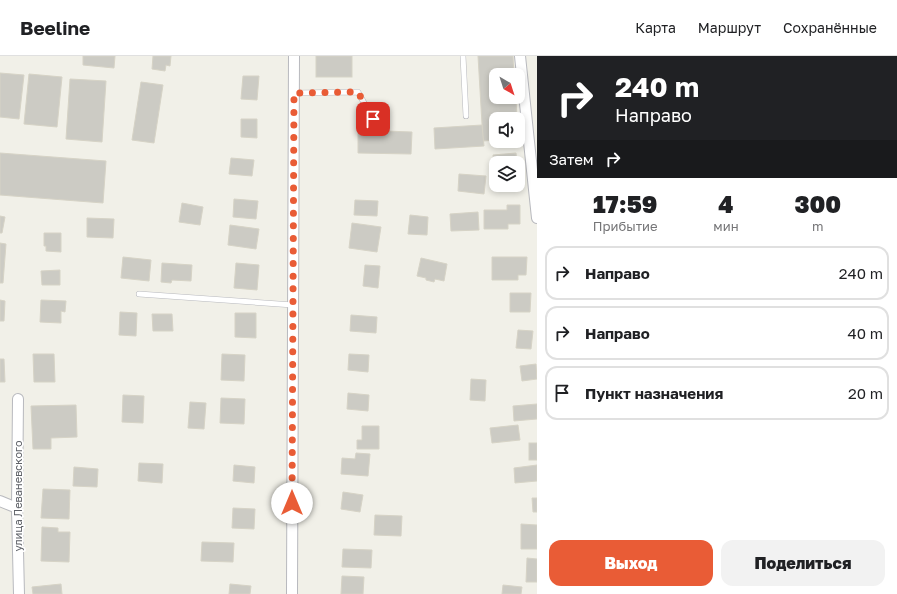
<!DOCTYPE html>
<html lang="ru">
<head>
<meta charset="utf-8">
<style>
  body { margin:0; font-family:"Golos Text",sans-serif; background:#f2f2f2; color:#202124; height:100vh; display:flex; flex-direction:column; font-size:15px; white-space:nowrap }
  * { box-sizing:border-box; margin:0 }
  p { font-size:13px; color:#757577 }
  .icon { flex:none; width:22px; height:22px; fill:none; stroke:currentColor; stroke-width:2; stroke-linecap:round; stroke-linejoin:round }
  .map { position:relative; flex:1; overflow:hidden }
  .panel { display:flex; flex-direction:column; background:#fff; width:360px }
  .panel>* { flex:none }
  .top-card { background:#202124; color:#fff; overflow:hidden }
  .needle { width:26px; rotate:141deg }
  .controls { position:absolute; left:489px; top:12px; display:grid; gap:8px }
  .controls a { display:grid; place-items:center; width:36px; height:36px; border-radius:8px; background:#fff; box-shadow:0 2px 6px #0003; font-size:20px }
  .pin { position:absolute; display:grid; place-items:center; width:34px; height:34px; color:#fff; margin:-17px; border-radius:8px; box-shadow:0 2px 6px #0006 }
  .me { position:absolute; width:44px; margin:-22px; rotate:0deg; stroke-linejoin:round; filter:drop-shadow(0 0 3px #0008) }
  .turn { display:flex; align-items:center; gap:14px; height:84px; padding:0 12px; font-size:18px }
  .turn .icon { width:52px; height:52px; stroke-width:2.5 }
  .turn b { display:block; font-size:28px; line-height:34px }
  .then { display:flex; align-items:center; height:38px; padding:0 12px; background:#0003; gap:8px; font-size:15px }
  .eta { display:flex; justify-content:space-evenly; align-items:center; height:68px; text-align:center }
  .eta b { font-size:24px; font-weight:800; line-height:28px }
  .primary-button { display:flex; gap:8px; margin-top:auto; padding:8px 12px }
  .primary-button a { flex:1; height:46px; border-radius:12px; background:#e95c36; color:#fff; font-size:16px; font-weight:800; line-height:46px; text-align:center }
  .primary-button a+a { background:#f2f2f2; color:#202124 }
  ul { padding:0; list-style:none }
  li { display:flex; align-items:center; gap:12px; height:54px; margin:0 8px 6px; padding:0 4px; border:2px solid #e0e0e0; border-radius:12px }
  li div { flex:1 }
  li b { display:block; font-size:15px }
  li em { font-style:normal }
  header { display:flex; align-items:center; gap:24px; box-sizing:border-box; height:56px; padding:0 20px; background:#fff; border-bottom:1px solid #e0e0e0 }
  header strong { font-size:19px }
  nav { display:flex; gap:22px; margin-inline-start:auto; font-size:14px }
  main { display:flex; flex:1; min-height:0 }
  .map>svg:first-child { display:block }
</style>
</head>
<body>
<header>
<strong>Beeline</strong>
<nav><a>Карта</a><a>Маршрут</a><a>Сохранённые</a></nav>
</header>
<main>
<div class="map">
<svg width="537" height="538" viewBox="0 0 537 538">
  <rect width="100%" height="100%" fill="#f1f0e8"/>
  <g fill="#cccbc4" stroke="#d6d3c6">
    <path d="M83,0H115L114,12L83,9Z"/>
    <path d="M153,0H171L170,10L166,9L165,15L152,13Z"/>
    <rect x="316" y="0" width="36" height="21"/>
    <path d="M478,0H513L514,19H496V41H516L517,63H496V84L483,85Z"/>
    <path d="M0,17L24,19L19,63L0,61Z"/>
    <path d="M29,18L62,21L57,71L24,68Z"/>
    <path d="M243,20H259L257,44L241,43Z"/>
    <path d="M70,23L106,25L102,86L66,83Z"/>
    <path d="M141,26L163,29L154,87L132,84Z"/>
    <path d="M241,63H257V82L241,81Z"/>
    <path d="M482,69L484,90L435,93L434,72Z"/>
    <path d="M358,74L412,76L411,98L358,97Z"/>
    <path d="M0,97L106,105L103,147L0,139Z"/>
    <path d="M516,97L517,107H496V112H494L493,99Z"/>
    <path d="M231,102L254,104L252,120L229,118Z"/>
    <path d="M459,118L486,120L484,138L458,135Z"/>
    <path d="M495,120H496V129H516V134H495Z"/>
    <path d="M234,143L258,145L256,163L233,161Z"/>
    <path d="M355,144L378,145L377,160L354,159Z"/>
    <path d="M182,147L203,151L200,169L179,166Z"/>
    <path d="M507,149H520V168H508V173H484V154H507Z"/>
    <path d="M478,156L479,174L451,175L450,158Z"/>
    <path d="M410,159L428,161L427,179L408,178Z"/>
    <path d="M0,160L5,161L2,177H0Z"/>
    <path d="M87,162L114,163L113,182L87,181Z"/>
    <path d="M352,167L381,171L377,196L349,192Z"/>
    <path d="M230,169L259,173L256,193L228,189Z"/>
    <path d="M44,177H61V196L46,195V190H44Z"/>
    <path d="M0,187L6,188L3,227H0Z"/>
    <path d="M123,201L151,204L149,225L121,222Z"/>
    <path d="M492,201H527L526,219H518V224H492Z"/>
    <path d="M421,202L447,208L444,225L435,223L434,226L426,224V222L417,220Z"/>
    <path d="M162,207L192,209L191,225L172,224L171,227L161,226Z"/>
    <path d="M236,207L259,209L257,234L234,232Z"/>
    <path d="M365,209L380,210L378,232L363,230Z"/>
    <path d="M60,214V229H42L41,215Z"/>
    <path d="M510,237H531L530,256H510Z"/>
    <path d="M0,244L5,245L4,265H0Z"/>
    <path d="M41,244L66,245L65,256L61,255V267L40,266Z"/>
    <path d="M120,256L137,257L136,280L119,279Z"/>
    <path d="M235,257H256V282L235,281Z"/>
    <path d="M152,258H172L173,275H153Z"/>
    <path d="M351,259L377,261L376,277L350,275Z"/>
    <path d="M518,274L533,275L531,293L516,292Z"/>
    <path d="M33,298H54L55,326H34Z"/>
    <path d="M222,298L245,299L244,325L221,324Z"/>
    <path d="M349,298L369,299L368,316L348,314Z"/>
    <path d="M0,303H4L5,326H0Z"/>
    <path d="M536,308L537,323L522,325L520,310Z"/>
    <path d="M471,323L486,324L485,345L470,344Z"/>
    <path d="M348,337L369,339L368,355L347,353Z"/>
    <path d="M123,339L144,340L143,367L122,366Z"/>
    <path d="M221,342L245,343L244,368L220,367Z"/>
    <path d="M190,346L206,347L204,373L188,372Z"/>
    <path d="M537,348V363L514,365L513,350Z"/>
    <path d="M76,349L77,381L51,382V393H33L31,350Z"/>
    <path d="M518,369L520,384L492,387L490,372Z"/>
    <path d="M362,370H379V393H357V384H362Z"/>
    <rect x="529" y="387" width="8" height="17"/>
    <path d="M356,397L370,398L368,420L341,418L342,402L355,403Z"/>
    <path d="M139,407L163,408L162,427L138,425Z"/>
    <path d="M234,409L255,411L254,427L233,425Z"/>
    <path d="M537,409V425L515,427L514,412Z"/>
    <path d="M74,411L98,413L97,431L73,430Z"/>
    <path d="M43,433L70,434L69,463L41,462Z"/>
    <path d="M343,436L363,439L360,456L341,453Z"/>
    <path d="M532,442H537V456H533Z"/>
    <path d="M233,452L255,453L254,473L232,472Z"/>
    <path d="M375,459L402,460L401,480L374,479Z"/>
    <path d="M521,468L537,469V493H521Z"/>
    <path d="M42,471L58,472V476H70L69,506L41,505Z"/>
    <path d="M202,486L234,487L233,506L201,505Z"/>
    <path d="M343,493L372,494L371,512L342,511Z"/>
    <path d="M527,502L537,503V526H526Z"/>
    <path d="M342,520L364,521L363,538H341Z"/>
    <path d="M61,528L62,538H33L32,531Z"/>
    <path d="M230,528L251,530L250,538H229Z"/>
    <path d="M503,529L522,531L521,538H502Z"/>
  </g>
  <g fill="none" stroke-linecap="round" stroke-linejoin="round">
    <defs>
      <g id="service">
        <path d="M463,0L466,60"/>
        <path d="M294,37L358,36L373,63"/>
        <path d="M139,238L293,249"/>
      </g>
      <g id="minor">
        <path d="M520,0L537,162"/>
        <path d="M18,343L17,452L19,538"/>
        <path d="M0,445L17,452"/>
        <path d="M292,538L294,0"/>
      </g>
    </defs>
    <use href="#service" stroke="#b8b9be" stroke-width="6"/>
    <use href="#minor" stroke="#b8b9be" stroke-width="12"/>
    <use href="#service" stroke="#fff" stroke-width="5"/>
    <use href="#minor" stroke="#fff" stroke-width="10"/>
  </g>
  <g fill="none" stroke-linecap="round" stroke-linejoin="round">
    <path stroke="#e95c36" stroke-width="7" stroke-dasharray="0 12.6" d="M292,447L294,37L358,36L373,63"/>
  </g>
  <g text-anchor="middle" stroke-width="3.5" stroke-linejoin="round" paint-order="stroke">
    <g font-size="11" fill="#5f6268" stroke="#fff">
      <text transform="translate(18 440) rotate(-90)" y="4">улица Леваневского</text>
    </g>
  </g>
</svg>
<div class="controls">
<a><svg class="needle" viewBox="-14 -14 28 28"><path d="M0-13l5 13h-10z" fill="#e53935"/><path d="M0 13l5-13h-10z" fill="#757577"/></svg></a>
<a><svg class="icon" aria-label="sound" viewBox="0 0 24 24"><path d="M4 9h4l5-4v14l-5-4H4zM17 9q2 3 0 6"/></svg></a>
<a><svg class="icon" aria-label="layers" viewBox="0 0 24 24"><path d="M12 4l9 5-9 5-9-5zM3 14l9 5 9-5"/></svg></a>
</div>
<div class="pin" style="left:373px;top:63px;background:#d93025"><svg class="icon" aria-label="arrive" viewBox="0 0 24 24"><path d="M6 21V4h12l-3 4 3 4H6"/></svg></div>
<svg class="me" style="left:292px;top:447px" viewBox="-20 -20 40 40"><circle r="19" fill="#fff"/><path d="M0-13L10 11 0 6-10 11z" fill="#e95c36"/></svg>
</div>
<section class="panel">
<div class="top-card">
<div class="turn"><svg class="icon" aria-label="right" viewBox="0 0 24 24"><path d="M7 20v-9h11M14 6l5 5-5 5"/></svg><div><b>240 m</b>Направо</div></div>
<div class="then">Затем<svg class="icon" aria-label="right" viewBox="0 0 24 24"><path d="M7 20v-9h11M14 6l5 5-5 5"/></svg></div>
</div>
<div class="eta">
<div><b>17:59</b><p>Прибытие</p></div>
<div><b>4</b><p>мин</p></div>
<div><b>300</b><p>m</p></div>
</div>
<ul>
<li><svg class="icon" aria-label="right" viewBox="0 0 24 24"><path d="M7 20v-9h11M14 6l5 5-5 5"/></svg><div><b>Направо</b></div><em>240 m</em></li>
<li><svg class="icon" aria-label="right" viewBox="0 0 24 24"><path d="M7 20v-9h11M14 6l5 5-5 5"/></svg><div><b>Направо</b></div><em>40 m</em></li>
<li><svg class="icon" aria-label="arrive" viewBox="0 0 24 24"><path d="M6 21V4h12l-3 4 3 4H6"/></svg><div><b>Пункт назначения</b></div><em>20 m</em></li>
</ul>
<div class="primary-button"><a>Выход</a><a>Поделиться</a></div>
</section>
</main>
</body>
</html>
